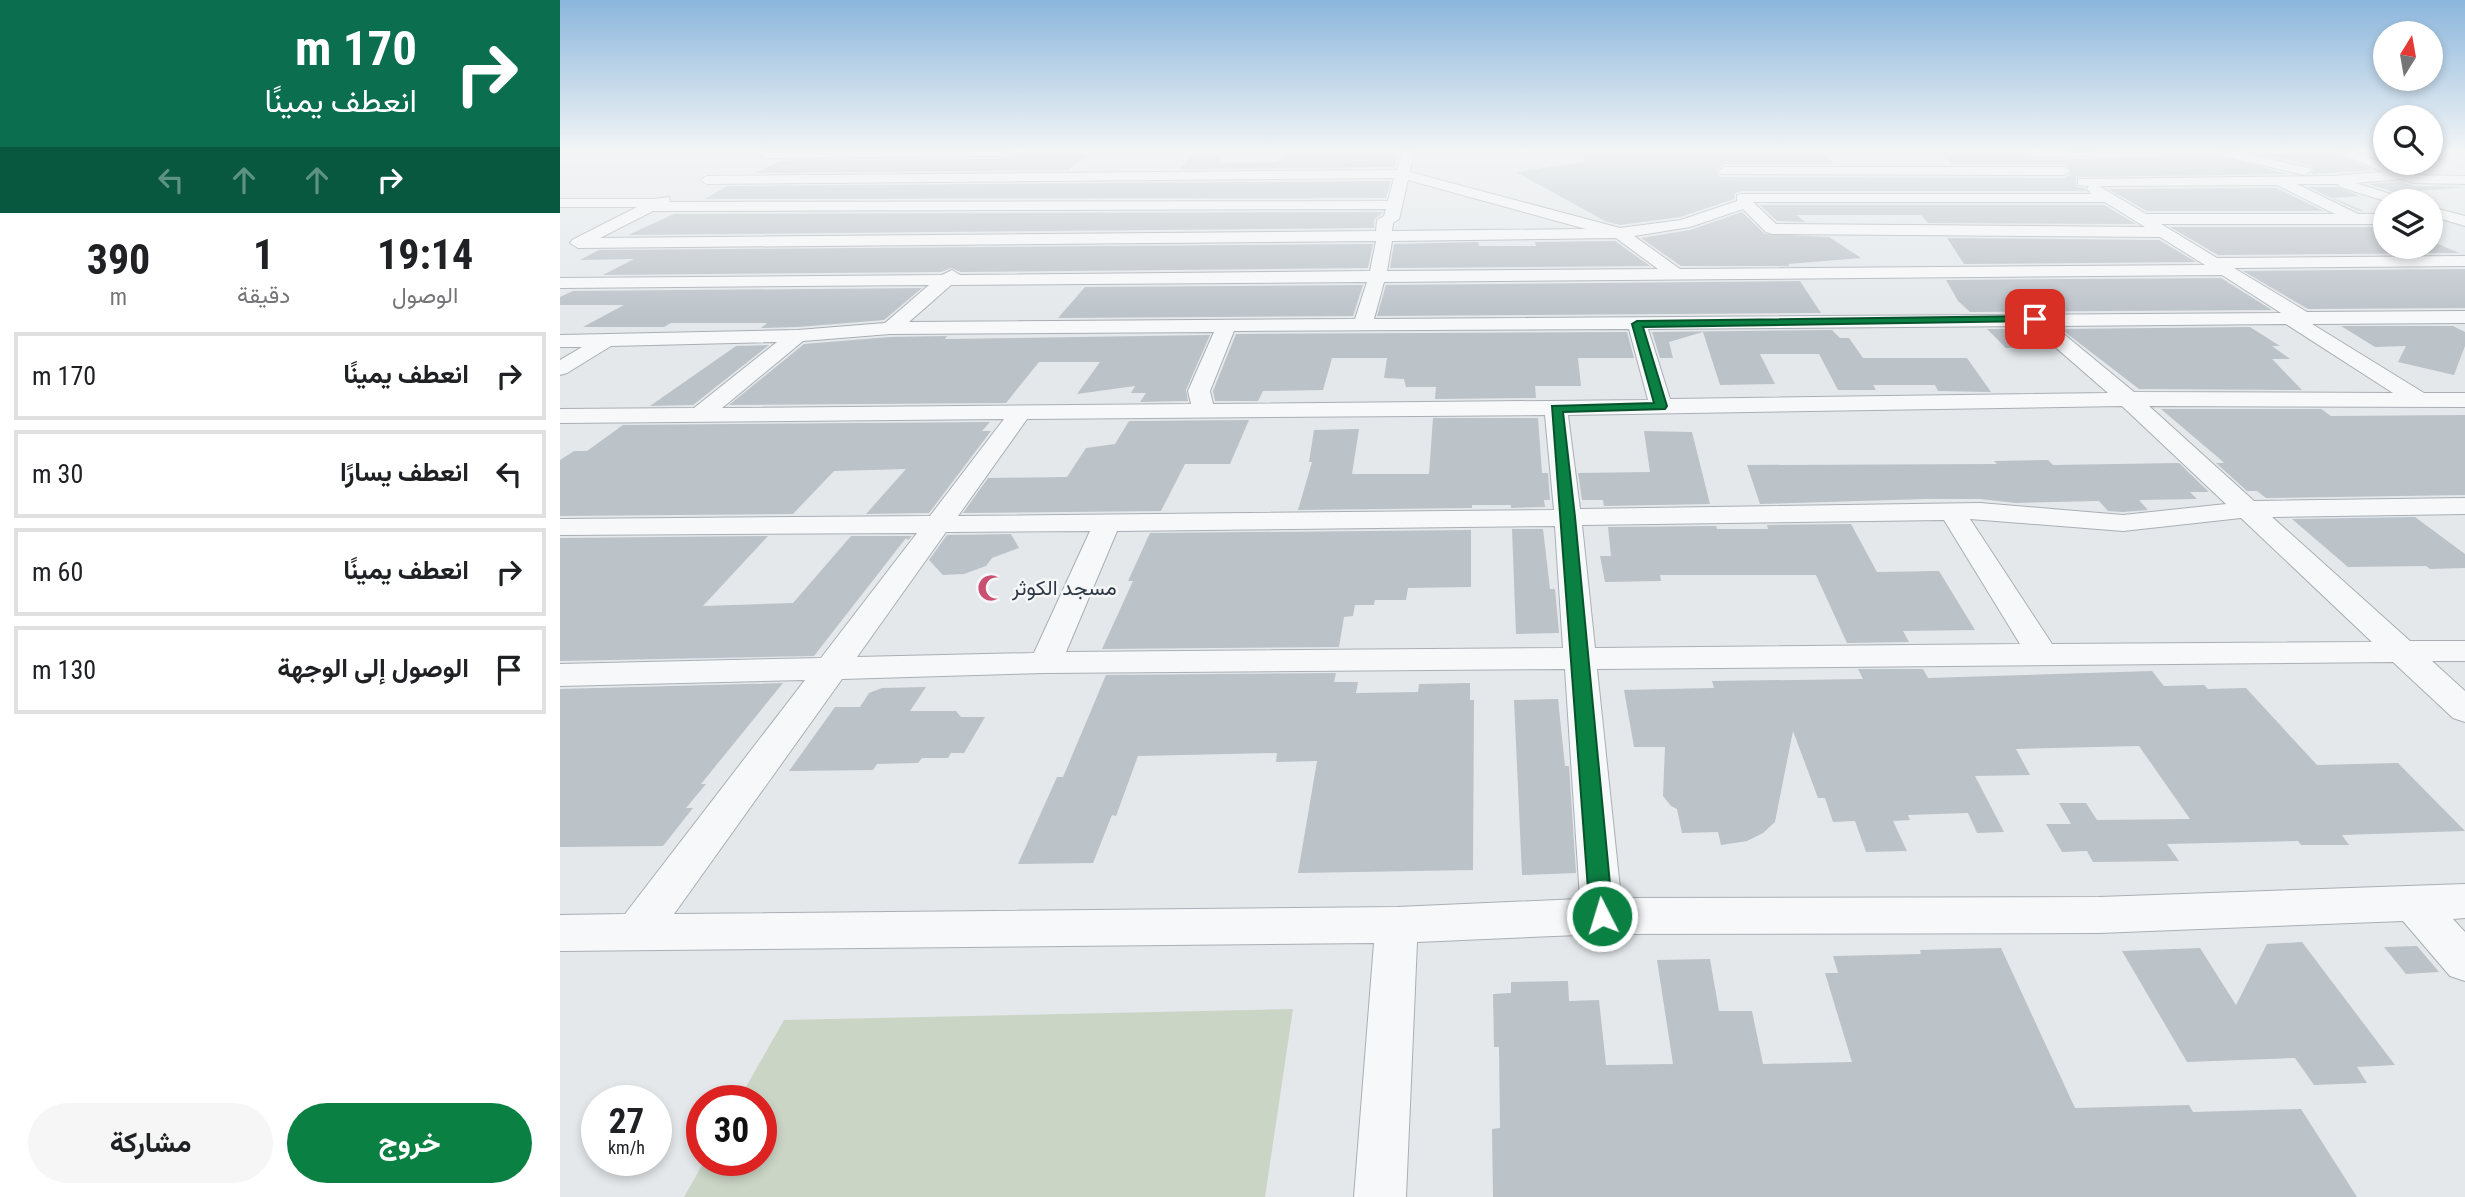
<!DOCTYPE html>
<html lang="ar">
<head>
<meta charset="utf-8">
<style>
  body { margin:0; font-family:"Roboto Condensed",Vazirmatn,sans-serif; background:#f6f6f6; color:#202124; direction:rtl; height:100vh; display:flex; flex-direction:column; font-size:26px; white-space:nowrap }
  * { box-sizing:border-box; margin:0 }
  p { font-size:23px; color:#757577 }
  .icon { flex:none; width:38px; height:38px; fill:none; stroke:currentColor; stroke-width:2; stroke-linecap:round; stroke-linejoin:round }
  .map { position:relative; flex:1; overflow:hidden; direction:ltr }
  .panel { display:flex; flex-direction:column; background:#fff; width:560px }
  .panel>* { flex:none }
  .top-card { background:#0b6e4f; color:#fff; overflow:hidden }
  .needle { width:46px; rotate:11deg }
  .controls { position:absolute; left:1813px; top:21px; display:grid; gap:14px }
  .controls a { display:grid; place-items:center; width:70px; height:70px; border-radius:50%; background:#fff; box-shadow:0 4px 10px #0003; font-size:35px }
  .speed { position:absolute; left:21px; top:1085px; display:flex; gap:14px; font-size:35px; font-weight:700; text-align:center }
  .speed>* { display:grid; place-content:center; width:91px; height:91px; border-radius:50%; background:#fff; box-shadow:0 4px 10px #0003; line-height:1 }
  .speed small { font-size:18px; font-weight:400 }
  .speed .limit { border:10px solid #d22; background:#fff; color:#111 }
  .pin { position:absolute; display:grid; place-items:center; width:60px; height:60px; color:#fff; margin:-30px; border-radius:14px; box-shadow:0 4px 10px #0006 }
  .me { position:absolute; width:77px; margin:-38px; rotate:355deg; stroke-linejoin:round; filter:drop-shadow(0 0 5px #0008) }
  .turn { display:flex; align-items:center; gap:24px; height:147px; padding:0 28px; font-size:32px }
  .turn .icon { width:91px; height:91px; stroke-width:2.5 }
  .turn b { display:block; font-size:49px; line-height:60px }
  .lanes { display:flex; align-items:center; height:66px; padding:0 28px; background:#0003; justify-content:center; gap:35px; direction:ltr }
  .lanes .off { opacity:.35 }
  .eta { display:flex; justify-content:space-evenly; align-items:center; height:119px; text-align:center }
  .eta b { font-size:42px; font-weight:700; line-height:49px }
  .button { display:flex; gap:14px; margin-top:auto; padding:14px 28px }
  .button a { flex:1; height:80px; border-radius:42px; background:#0b8043; color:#fff; font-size:28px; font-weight:700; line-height:80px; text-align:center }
  .button a+a { background:#f6f6f6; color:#202124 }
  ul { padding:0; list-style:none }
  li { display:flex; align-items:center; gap:21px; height:88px; margin:0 14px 10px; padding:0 14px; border:4px solid #e0e0e0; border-radius:0px }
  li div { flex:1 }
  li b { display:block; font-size:26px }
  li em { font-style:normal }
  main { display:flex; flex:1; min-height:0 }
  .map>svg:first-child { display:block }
</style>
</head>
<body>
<main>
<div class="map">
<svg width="1905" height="1197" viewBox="0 0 1905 1197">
  <rect width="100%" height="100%" fill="#e4e8eb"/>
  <path fill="#cbd5c6" d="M733,1009L705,1197H124L145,1160H201V1101H178L224,1020Z"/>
  <g fill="#bbc2c8">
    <path d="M728,152L775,153L839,152L835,167L619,169L632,155H663L657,163L717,162Z"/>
    <path d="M1024,152H1263L1275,164H1165L1155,170L1160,177L1504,178L1513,172L1504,164H1392L1379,152H1464L1475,160L1655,155L1728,174L1516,177V187L1525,188L1526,191H1182L1175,193L1174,199L1120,217L1060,225L1045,221L956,172L1025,162Z"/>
    <path d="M1736,153H1774L1812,170L1752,174L1753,170L1750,165L1699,154Z"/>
    <path d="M451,154H528L508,170L195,173L220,161L439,159Z"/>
    <path d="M831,181L826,198L145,199L167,186Z"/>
    <path d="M1842,182L1854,186L1905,187L1837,193L1809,184Z"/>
    <path d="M1748,187H1777L1800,196L1773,198L1804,211H1799Z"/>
    <path d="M1716,188L1764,211H1587L1548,189Z"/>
    <path d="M1200,205H1544L1576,224L1368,223L1361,215H1236L1246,222L1217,221Z"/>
    <path d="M823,212L814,220V228L68,235L114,214Z"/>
    <path d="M1182,212L1205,234L1269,237L1301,258L1228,264L1230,266H1121L1081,238L1130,230Z"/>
    <path d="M1610,227H1825V247H1871V241L1899,253L1658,255Z"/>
    <path d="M1387,238L1599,240L1636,262L1404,264Z"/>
    <path d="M1055,241L1090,266L830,268L834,244L918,242L919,246H976L975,242Z"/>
    <path d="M813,244L808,268L401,272L391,268L381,272L43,275L74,259L20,260L39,250Z"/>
    <path d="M1905,269V308L1748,309L1683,271Z"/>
    <path d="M1661,278L1712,310L1410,312L1398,301L1386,280Z"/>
    <path d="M1240,281L1261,313L817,316L826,285Z"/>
    <path d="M803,285L793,316L498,318L525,287Z"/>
    <path d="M362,288L324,320L238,327L201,328L207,323H111L104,327H23L64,305H0V297L13,291Z"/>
    <path d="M1781,326H1893L1905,332V346L1894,375L1838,362L1846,346L1815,347Z"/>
    <path d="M1690,327L1720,346H1712L1730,359H1712L1742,390L1579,389L1501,329Z"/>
    <path d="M1427,329H1470L1491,347L1446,348Z"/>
    <path d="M1272,330L1280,338H1289L1303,358H1407L1431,392L1378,391L1375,385H1313L1316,390H1278L1259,354H1200L1215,384L1160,385L1143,332L1109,342L1113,358H1100L1092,332Z"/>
    <path d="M1067,332L1074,358H1018L1021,386H975L976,398L875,399L876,387H846L844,379L824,378L827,358H772L763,390L703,391L698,401H655L653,391L676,334Z"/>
    <path d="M650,335L626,390L628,401L580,402L586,393H571L575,386L517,394L540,362H479L446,403L169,405L244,344L330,337L387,336L385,339Z"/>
    <path d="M209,345L133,405L90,406L176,346Z"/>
    <path d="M1601,409H1761L1771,416L1905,415V495L1706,498L1697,491H1687L1656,463H1664L1661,460Z"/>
    <path d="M873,418H978L982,473H988L990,500H984L985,507L951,508V505H912V508L738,510L752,462H749L754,430L799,429L792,474H869Z"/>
    <path d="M689,420L670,464H625L601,511L403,513L428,478L507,477L526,448L555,444L569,421Z"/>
    <path d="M430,422L422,431H431L369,513L306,514L346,469L274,471L233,514L0,516V460L14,451H27L63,425Z"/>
    <path d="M1084,431L1132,432L1150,504L1044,506L1043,500H1022L1018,473L1090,472Z"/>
    <path d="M1488,460L1493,465L1619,463L1649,492H1630L1637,499L1579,500L1588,510L1563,512L1548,511L1539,501L1456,503L1420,499H1365L1200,504L1187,465L1437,464L1434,461Z"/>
    <path d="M1855,517L1905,554V568L1870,569L1866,566L1788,567L1732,519Z"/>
    <path d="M1291,524L1317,572L1379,571L1415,630L1343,631L1349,642L1287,643L1256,575H1100L1101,581L1045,582L1040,556H1051L1048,527L1156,526L1157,529H1208L1207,525Z"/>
    <path d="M952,529H983L990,589H995L999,633L956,634Z"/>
    <path d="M911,530V587L848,588L846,600H815L814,605H795L793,616L784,617L779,647L542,649L573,581H568L590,533Z"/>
    <path d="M451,534L459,548L432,558L426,566L404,574L383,575L369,560L387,535Z"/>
    <path d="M208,536L143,606L233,603L291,536H352L348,540L346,538L254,656L0,661V538Z"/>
    <path d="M1298,669H1363L1368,678L1592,671L1604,686L1644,685L1648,689L1686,688L1757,765L1838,763L1905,831L1782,835L1789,845H1741L1738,841L1607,844L1619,861L1533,862L1527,851L1502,852L1486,824H1511L1499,803H1526L1537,820L1630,819L1579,746L1456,749L1470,775L1415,776L1444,832L1417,833L1408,813L1348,815L1350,820L1333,821L1347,851L1306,852L1295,821L1273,822L1265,798H1258L1233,731L1215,822L1203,833L1187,841L1161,845L1158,832L1122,833L1117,809L1111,806L1103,796L1105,747H1074L1064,690L1154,688L1152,681L1303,679Z"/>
    <path d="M776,673L774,682H798L796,693L858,692L859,684L910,683V700H914L913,870L738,873L757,761L716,762L717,753L578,756L556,816L552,815L533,863L458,864L497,777H503L546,675Z"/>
    <path d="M223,683L141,784H146L126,808H133L103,846L0,847V689Z"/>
    <path d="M366,687L350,711H396L401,717H425L404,753H391L388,758H362L358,763L317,764L313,770L229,771L275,707H300L309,693L322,688Z"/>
    <path d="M998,699L1005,766H1009L1016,873L962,875L954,700Z"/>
    <path d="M1742,942L1835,1065L1797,1067L1807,1083L1754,1085L1735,1058L1627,1062L1562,951L1640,948L1676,1005L1707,944Z"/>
    <path d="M1857,946L1879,972L1846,974L1824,947Z"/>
    <path d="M1441,948L1515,1108L1629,1105L1633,1112L1741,1109L1797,1197H933L932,1129L940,1128L939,1047H934L933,994L951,993V982L1008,981L1009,1001L1039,1000L1046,1065L1113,1064L1097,960L1150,959L1159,1011H1192L1203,1064L1292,1062L1265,973H1278L1273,956L1361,954L1360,950Z"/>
  </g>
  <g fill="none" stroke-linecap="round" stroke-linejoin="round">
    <defs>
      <g id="street">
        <path d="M201,152H445L439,156L206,158L201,157Z"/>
        <path d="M842,152H854L850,172L1060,228L1121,220L1177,201V195L1182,194H1531L1527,189L1529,186L1518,185V179L1773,176L1823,172L1776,152H1794L1856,175L1905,176V184L1854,183L1842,179L1795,183L1844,198L1846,201H1825L1780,187L1778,184H1737L1798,214H1825V224H1601L1657,258L1905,256V266L1674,268L1747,312L1905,311V323L1752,324L1864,393H1905V407L1589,406L1694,501L1905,498V514L1712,517L1850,641H1905V661H1872L1905,691V722L1893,718L1833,662L1037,669L1061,898L1539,897L1905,884V918L1893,919L1905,932V981L1890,976L1843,921L1539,933L1042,934L857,942L846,1197H794L814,943L0,951V915L65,914L245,680L0,686V664L261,658L357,533L0,535V519L370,516L444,419L0,423V409L134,408L217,342L51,346L7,373L0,375V360L22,347H0V335L238,330L325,323L369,285L0,288V278L382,275L392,270L400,275L810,271L816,241L18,248L10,243L12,240L77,207H0V199H94L109,197L110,202L828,201L834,178L147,184L140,180L147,176L837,170ZM848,180L1026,229L832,231L833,223L839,219ZM1717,185L1775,214H1586L1539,186ZM1193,202H1545L1585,227L1216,224ZM826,209L824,216L817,220L816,231L40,238L93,211ZM1183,209L1206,232L1212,234L1600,237L1645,265L1120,269L1074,236L1130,227ZM1056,238L1098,269L827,271L832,241ZM1662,275L1721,313L814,319L824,282ZM807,282L795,319L349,322L391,285ZM1726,324L1833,393L1574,392L1494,326ZM1471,326L1548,393L1110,399L1088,329ZM1069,329L1088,400L653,404L650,391L674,331ZM654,332L628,391L631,404L162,408L243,341L330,334ZM1562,406L1666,504L1563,515L1420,503L1020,509L1008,415ZM985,415L994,510L398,516L467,419ZM1681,518L1812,642L1492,644L1410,519L1563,531ZM1384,520L1460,644L1035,648L1022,525ZM995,526L1003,648L506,652L557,531ZM530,531L474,653L297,657L386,532ZM1005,669L1020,899L837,907L114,914L282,679L485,673Z"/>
        <path d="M1537,152L1531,156L1475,157L1469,153Z"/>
        <path d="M1657,152H1680L1749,168L1751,171L1744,175L1658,155Z"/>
        <path d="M1165,167H1504L1511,171L1504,175L1160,174L1158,171Z"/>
        <path d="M1871,207L1905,216V226L1871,216Z"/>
      </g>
    </defs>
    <use href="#street" stroke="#a9afb5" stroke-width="2"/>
    <use href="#street" fill="#f7f8f9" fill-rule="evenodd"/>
  </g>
  <linearGradient id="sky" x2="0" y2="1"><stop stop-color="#8bb6dc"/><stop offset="0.47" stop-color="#f3f5f6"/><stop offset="1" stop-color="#f3f5f6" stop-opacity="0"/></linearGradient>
  <rect width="1905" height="320" fill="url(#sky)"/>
  <path fill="#0b8043" stroke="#07532c" stroke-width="2" d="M1475,316L1478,317V321L1083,327L1107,406L1105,409L1003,412L1015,517L1053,916L1049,923L1042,926L1034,923L1030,916L992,406L1094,403L1072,324L1077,321Z"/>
  <defs>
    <symbol id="mosque-bare" viewBox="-9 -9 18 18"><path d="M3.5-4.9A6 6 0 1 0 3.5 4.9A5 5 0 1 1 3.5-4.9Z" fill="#c85172" stroke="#f4f6f8" stroke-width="2.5" paint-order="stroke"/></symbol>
  </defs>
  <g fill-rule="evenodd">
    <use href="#mosque-bare" x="412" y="569" width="38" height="38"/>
  </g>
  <g text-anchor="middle" stroke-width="5" stroke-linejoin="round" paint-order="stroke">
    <g font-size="21" fill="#2c3743" stroke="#f4f6f8" text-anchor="start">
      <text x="452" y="595">مسجد الكوثر</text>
    </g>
  </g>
</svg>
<div class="controls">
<a><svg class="needle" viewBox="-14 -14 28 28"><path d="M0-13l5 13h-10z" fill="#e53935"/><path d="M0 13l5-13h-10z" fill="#757577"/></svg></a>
<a><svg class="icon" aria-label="search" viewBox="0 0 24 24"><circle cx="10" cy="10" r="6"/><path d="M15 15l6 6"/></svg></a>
<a><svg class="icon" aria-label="layers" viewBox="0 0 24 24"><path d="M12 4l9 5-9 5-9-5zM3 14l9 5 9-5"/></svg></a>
</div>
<div class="speed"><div>27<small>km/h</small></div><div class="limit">30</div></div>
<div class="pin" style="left:1475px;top:319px;background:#d93025"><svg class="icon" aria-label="arrive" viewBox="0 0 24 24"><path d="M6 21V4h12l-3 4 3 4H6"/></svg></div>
<svg class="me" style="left:1042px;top:916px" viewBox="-20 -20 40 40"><circle r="17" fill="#0b8043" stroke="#fff" stroke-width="3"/><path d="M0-11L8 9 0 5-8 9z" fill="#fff"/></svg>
</div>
<section class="panel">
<div class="top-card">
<div class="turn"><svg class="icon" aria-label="right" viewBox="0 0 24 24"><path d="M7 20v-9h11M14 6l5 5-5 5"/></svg><div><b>170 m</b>انعطف يمينًا</div></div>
<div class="lanes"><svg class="icon off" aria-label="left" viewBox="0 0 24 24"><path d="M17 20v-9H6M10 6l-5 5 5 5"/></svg><svg class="icon off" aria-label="ahead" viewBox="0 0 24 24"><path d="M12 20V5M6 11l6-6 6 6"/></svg><svg class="icon off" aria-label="ahead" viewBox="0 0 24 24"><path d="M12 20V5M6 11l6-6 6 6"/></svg><svg class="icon" aria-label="right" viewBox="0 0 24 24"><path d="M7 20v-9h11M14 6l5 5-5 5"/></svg></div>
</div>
<div class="eta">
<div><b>19:14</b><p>الوصول</p></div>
<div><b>1</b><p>دقيقة</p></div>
<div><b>390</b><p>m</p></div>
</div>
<ul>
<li><svg class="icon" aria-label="right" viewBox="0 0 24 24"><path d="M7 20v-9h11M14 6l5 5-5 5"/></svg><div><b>انعطف يمينًا</b></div><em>170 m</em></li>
<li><svg class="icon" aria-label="left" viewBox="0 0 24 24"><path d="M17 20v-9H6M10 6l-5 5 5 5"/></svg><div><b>انعطف يسارًا</b></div><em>30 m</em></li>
<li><svg class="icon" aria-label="right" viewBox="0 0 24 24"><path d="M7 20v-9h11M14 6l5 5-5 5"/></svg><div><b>انعطف يمينًا</b></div><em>60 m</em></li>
<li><svg class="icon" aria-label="arrive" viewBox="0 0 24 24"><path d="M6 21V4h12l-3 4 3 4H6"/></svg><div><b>الوصول إلى الوجهة</b></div><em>130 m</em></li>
</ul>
<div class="button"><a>خروج</a><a>مشاركة</a></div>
</section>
</main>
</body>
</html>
